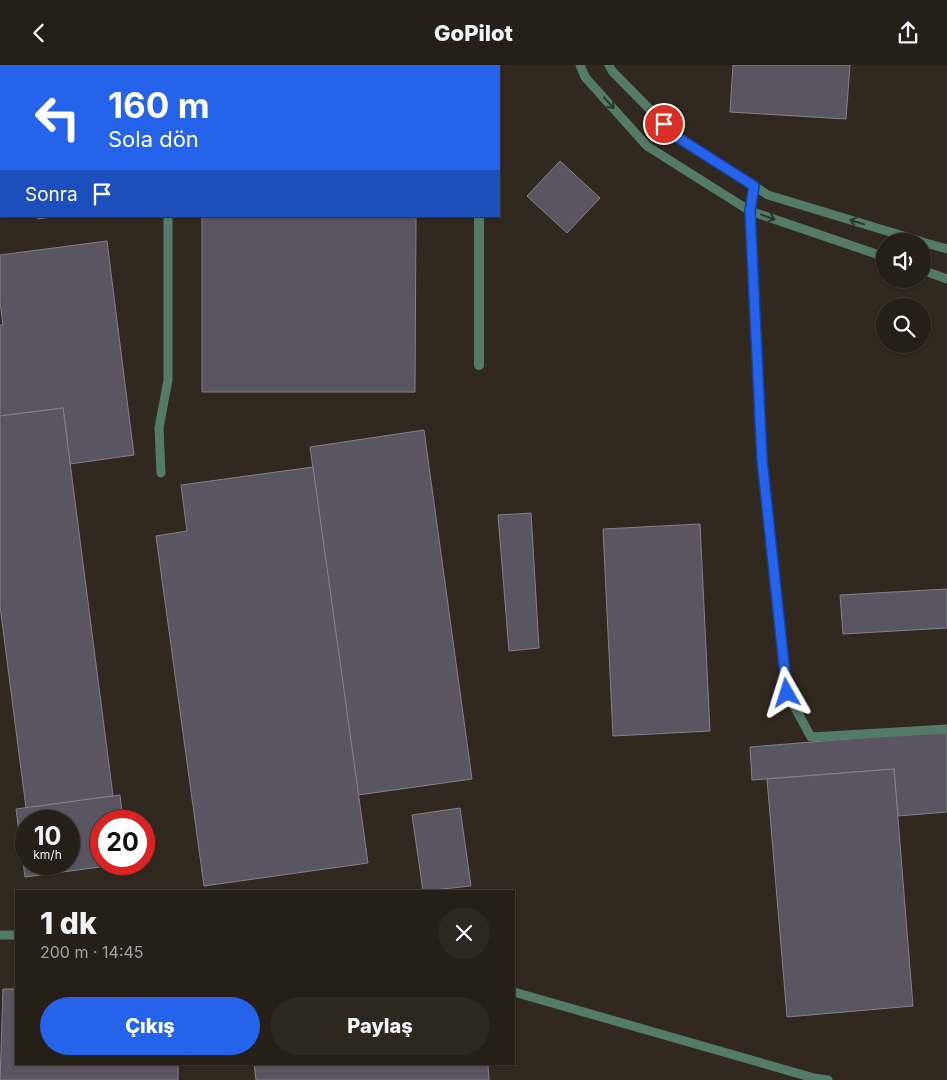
<!DOCTYPE html>
<html lang="tr">
<head>
<meta charset="utf-8">
<style>
  body { margin:0; font-family:Inter,sans-serif; background:#2d2720; color:#f1f3f6; height:100vh; display:flex; flex-direction:column; font-size:19px; white-space:nowrap }
  * { box-sizing:border-box; margin:0 }
  p { font-size:16px; color:#a3a2a1 }
  .icon { flex:none; width:28px; height:28px; fill:none; stroke:currentColor; stroke-width:2; stroke-linecap:round; stroke-linejoin:round }
  .map { position:relative; flex:1; overflow:hidden }
  .sheet { position:absolute; left:15px; top:825px; width:500px; height:175px; display:flex; flex-direction:column; background:#251f17; border-radius:0px; box-shadow:0 1px 4px #0004,0 0 0 1px #423d36 }
  .sheet>* { flex:none }
  .hud { position:absolute; left:0px; top:0px; width:500px; height:152px; box-shadow:0 1px 4px #0004,0 0 0 1px #423d36; background:#2563eb; color:#fff; overflow:hidden }
  .buttons { position:absolute; left:876px; top:168px; display:grid; gap:10px }
  .buttons a { display:grid; place-items:center; width:55px; height:55px; border-radius:50%; background:#251f17; box-shadow:0 1px 4px #0004,0 0 0 1px #423d36; font-size:25px }
  .speed { position:absolute; left:15px; top:745px; display:flex; gap:10px; font-size:25px; font-weight:700; text-align:center }
  .speed>* { display:grid; place-content:center; width:65px; height:65px; border-radius:50%; background:#251f17; box-shadow:0 1px 4px #0004,0 0 0 1px #423d36; line-height:1 }
  .speed small { font-size:12px; font-weight:400 }
  .speed .limit { border:8px solid #d22; background:#fff; color:#111 }
  .pin { position:absolute; display:grid; place-items:center; width:42px; height:42px; color:#fff; margin:-21px; border:2px solid #fff; border-radius:50%; box-shadow:0 1px 5px #0007 }
  .me { position:absolute; width:55px; margin:-28px; rotate:354deg; stroke-linejoin:round; filter:drop-shadow(0 0 4px #0008) }
  .turn { display:flex; align-items:center; gap:18px; height:105px; padding:0 25px; font-size:22px }
  .turn .icon { width:65px; height:65px; stroke-width:2.5 }
  .turn b { display:block; font-size:35px; line-height:42px }
  .then { display:flex; align-items:center; height:48px; padding:0 25px; background:#0003; gap:10px; font-size:19px }
  .round { display:grid; place-items:center; flex:none; width:52px; height:52px; border-radius:26px; background:#2d2720 }
  .summary { display:flex; align-items:center; justify-content:space-between; height:85px; padding:0 25px }
  h1 { font-size:30px; font-weight:800; line-height:38px }
  .action { display:flex; gap:10px; margin-top:auto; padding:10px 25px }
  .action a { flex:1; height:58px; border-radius:30px; background:#2563eb; color:#fff; font-size:20px; font-weight:800; line-height:58px; text-align:center }
  .action a+a { background:#2d2720; color:#f1f3f6 }
  header { display:flex; justify-content:space-between; align-items:center; height:65px; padding:0 25px; background:#251f17; font-size:22px; font-weight:800 }
  .map>svg:first-child { display:block }
</style>
</head>
<body>
<header><svg class="icon" aria-label="back" viewBox="0 0 24 24"><path d="M15 5l-7 7 7 7"/></svg>GoPilot<svg class="icon" aria-label="share" viewBox="0 0 24 24"><path d="M12 15V3M7 8l5-5 5 5M5 13v7h14v-7"/></svg></header>
<div class="map">
<svg width="947" height="1015" viewBox="0 0 947 1015">
  <rect width="100%" height="100%" fill="#31291f"/>
  <g fill="#5b5562" stroke="#867f8d" fill-rule="evenodd">
    <path d="M733,0H850L846,54L730,47Z"/>
    <path d="M560,96L600,133L567,168L527,131Z"/>
    <path d="M37,151H57L38,154Z"/>
    <path d="M202,151H416L415,327H202Z"/>
    <path d="M107,176L134,390L70,399L63,343L0,351V260H3L0,237V190Z"/>
    <path d="M63,343L113,731L26,743L0,541V351Z"/>
    <path d="M424,365L472,714L358,730L310,382Z"/>
    <path d="M313,402L368,798L204,821L156,471L187,466L181,420Z"/>
    <path d="M531,448L539,583L509,586L498,450Z"/>
    <path d="M700,459L710,666L613,671L603,464Z"/>
    <path d="M947,524V563L843,569L840,530Z"/>
    <path d="M947,666V747L898,751L894,704L752,715L750,682Z"/>
    <path d="M894,704L913,941L787,952L767,714Z"/>
    <path d="M120,730L123,756H101V799H123L25,812L16,744ZM26,756H69V799H26Z"/>
    <path d="M460,743L471,821L423,826L412,750Z"/>
    <path d="M3,924H16V999H178V1015H0Z"/>
    <path d="M254,999H488L489,1015H256Z"/>
  </g>
  <g fill="none" stroke-linecap="round" stroke-linejoin="round">
    <g stroke="#537b68" stroke-width="9">
      <path d="M580,0L585,12L647,81L750,146L885,192"/>
      <path d="M609,0L612,6L677,72L768,130L920,176"/>
      <path d="M237,1L249,0"/>
      <path d="M754,121L750,146L762,395L787,628L811,672L947,664"/>
      <path d="M922,177L947,184"/>
      <path d="M922,205L947,214"/>
      <path d="M161,408L159,363L168,315V151"/>
      <path d="M0,870H16"/>
      <path d="M514,927L814,1013L828,1015"/>
    </g>
    <g stroke="#537b68" stroke-width="10">
      <path d="M480,1V0"/>
      <path d="M479,300V151"/>
    </g>
  </g>
  <defs><path id="oneway-shaft" d="M-6 0H5M1.5-3L5.5 0L1.5 3" fill="none" stroke-width="1.6" stroke-linecap="round" stroke-linejoin="round" transform="scale(1.25)"/></defs>
  <g stroke="#2b372e">
    <use href="#oneway-shaft" transform="translate(609 38) rotate(48)"/>
    <use href="#oneway-shaft" transform="translate(768 152) rotate(19)"/>
    <use href="#oneway-shaft" transform="translate(857 157) rotate(-163)"/>
  </g>
  <g fill="none" stroke-linecap="round" stroke-linejoin="round">
    <defs>
      <path id="route" d="M664,59L677,72L754,121L750,146L762,395L787,628"/>
    </defs>
    <use href="#route" stroke="#184099" stroke-width="12"/>
    <use href="#route" stroke="#2563eb" stroke-width="9"/>
  </g>
</svg>
<div class="buttons">
<a><svg class="icon" aria-label="sound" viewBox="0 0 24 24"><path d="M4 9h4l5-4v14l-5-4H4zM17 9q2 3 0 6"/></svg></a>
<a><svg class="icon" aria-label="search" viewBox="0 0 24 24"><circle cx="10" cy="10" r="6"/><path d="M15 15l6 6"/></svg></a>
</div>
<div class="speed"><div>10<small>km/h</small></div><div class="limit">20</div></div>
<div class="pin" style="left:664px;top:59px;background:#d93025"><svg class="icon" aria-label="arrive" viewBox="0 0 24 24"><path d="M6 21V4h12l-3 4 3 4H6"/></svg></div>
<svg class="me" style="left:787px;top:628px" viewBox="-20 -20 40 40"><path d="M0-17L14 15 0 8-14 15z" fill="#2563eb" stroke="#fff" stroke-width="4"/></svg>
<div class="hud">
<div class="turn"><svg class="icon" aria-label="left" viewBox="0 0 24 24"><path d="M17 20v-9H6M10 6l-5 5 5 5"/></svg><div><b>160 m</b>Sola dön</div></div>
<div class="then">Sonra<svg class="icon" aria-label="arrive" viewBox="0 0 24 24"><path d="M6 21V4h12l-3 4 3 4H6"/></svg></div>
</div>
<section class="sheet">
<div class="summary"><div><h1>1 dk</h1><p>200 m · 14:45</p></div><a class="round"><svg class="icon" aria-label="close" viewBox="0 0 24 24"><path d="M6 6l12 12M18 6L6 18"/></svg></a></div>
<div class="action"><a>Çıkış</a><a>Paylaş</a></div>
</section>
</div>
</body>
</html>
